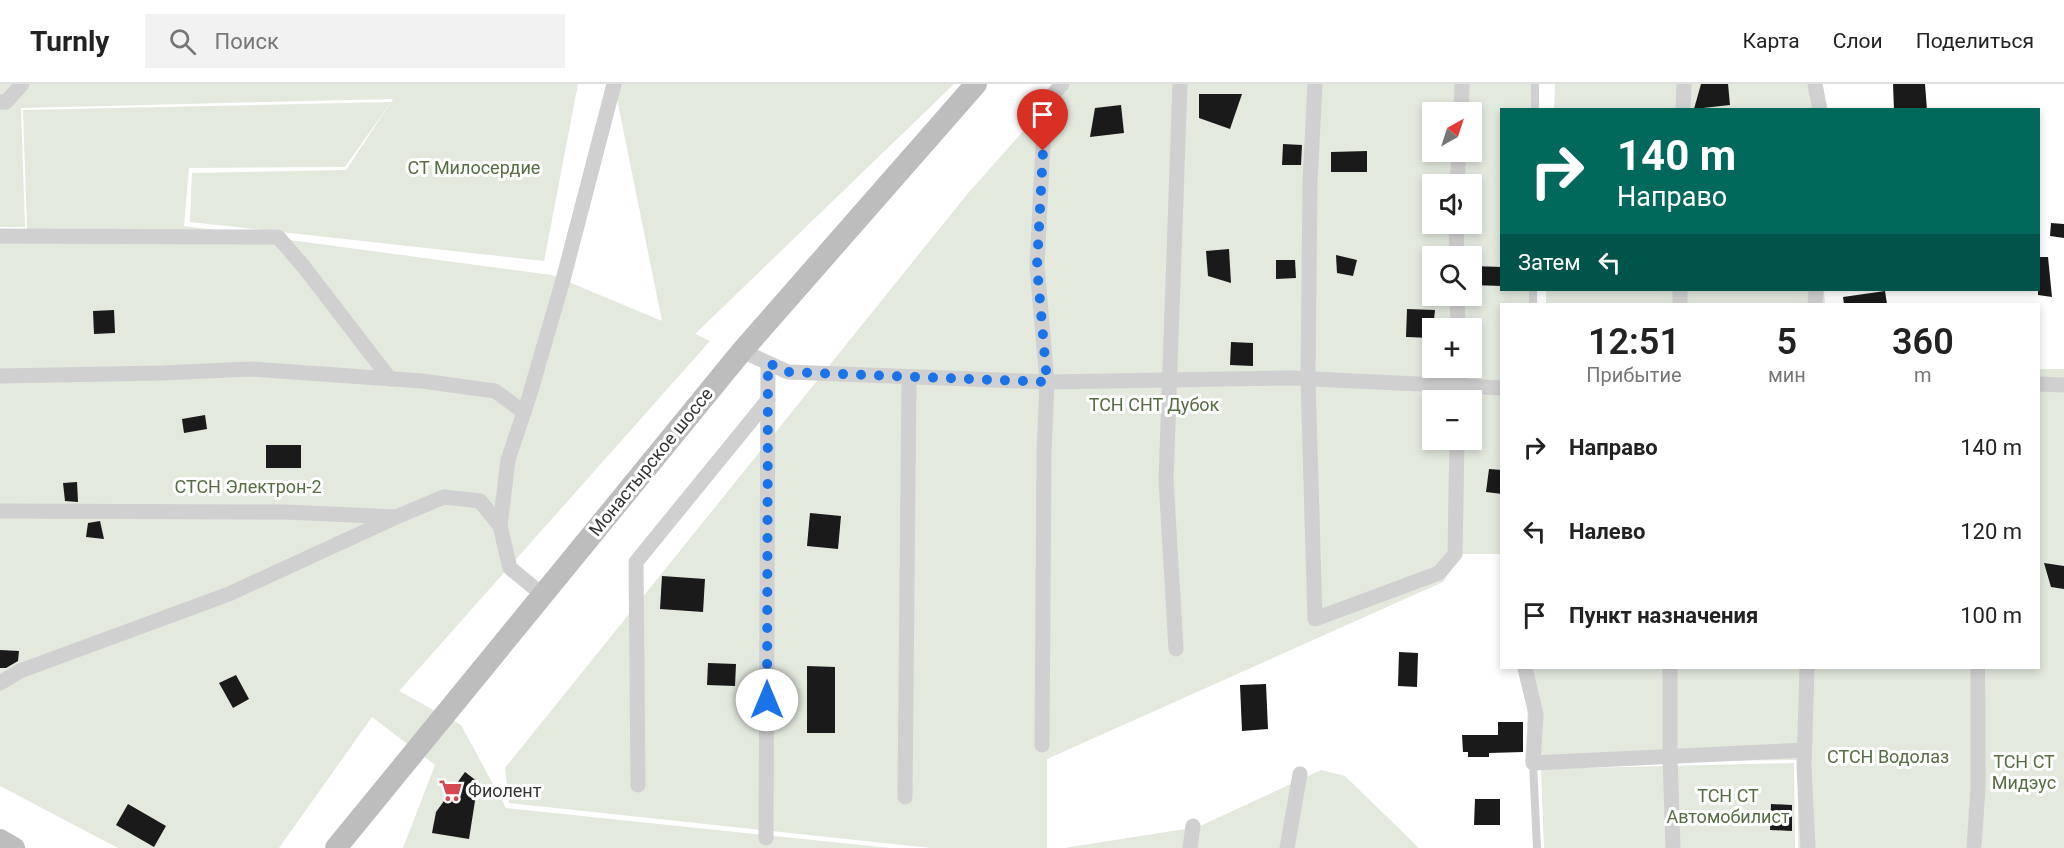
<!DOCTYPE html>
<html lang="ru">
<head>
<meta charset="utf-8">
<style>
  body { margin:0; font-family:Roboto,sans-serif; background:#f2f2f2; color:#222; height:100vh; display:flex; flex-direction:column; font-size:22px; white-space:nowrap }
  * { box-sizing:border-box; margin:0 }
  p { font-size:20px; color:#767676 }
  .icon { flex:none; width:33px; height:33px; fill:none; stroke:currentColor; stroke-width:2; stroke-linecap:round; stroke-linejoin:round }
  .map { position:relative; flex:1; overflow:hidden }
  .sheet { position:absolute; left:1500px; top:219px; width:540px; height:366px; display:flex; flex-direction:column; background:#fff; border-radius:0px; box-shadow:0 3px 9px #0003 }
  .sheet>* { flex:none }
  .hud { position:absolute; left:1500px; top:24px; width:540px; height:183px; border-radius:0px; box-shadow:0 3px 9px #0003; background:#00695c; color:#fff; overflow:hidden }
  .needle { width:39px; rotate:39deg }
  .buttons { position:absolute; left:1422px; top:18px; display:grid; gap:12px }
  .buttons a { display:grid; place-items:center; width:60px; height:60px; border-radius:0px; background:#fff; box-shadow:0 3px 9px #0003; font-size:30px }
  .pin { position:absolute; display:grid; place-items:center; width:51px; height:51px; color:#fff; margin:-62px -26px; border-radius:50% 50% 50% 0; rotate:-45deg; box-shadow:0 0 6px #0007 }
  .pin .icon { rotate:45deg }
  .me { position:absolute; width:66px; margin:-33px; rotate:0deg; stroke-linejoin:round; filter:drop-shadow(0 0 4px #0008) }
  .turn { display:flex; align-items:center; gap:21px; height:126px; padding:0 18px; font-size:27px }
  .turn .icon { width:78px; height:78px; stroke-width:2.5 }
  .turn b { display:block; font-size:42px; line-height:51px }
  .then { display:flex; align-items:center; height:57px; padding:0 18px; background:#0003; gap:12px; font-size:22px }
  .eta { display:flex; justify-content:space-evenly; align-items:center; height:102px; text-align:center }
  .eta b { font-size:36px; font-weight:600; line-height:42px }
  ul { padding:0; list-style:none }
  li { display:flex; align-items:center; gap:18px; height:84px; padding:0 18px }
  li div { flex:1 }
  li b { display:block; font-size:22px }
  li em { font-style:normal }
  header { display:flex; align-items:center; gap:36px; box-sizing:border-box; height:84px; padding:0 30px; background:#fff; border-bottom:2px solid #e0e0e0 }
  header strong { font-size:28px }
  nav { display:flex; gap:33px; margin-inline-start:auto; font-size:21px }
  .search { width:420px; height:54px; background:#f2f2f2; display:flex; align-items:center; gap:15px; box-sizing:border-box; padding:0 21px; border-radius:0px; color:#767676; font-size:22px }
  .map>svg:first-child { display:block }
</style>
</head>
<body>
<header>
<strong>Turnly</strong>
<div class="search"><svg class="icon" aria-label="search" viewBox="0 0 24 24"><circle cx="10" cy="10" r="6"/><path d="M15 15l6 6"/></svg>Поиск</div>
<nav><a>Карта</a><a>Слои</a><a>Поделиться</a></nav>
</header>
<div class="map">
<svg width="2064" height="764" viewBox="0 0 2064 764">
  <rect width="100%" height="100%" fill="#fff"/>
  <g fill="#e3e9dd" fill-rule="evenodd">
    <path d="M0,0H578L544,177L190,138L192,89L346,86L393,15L21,24L25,143H0Z"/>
    <path d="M614,0H954L695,250L710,257L399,607L461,641L506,724L890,764H403L435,681L372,633L279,764H118L0,702V145H27L23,26L391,18L345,83L189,84L184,142L552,191L662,237Z"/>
    <path d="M1065,0H1537V25L1502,26V206H1532V220H1502L1501,470H1460L1443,498L1047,675V764H931L509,719L505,684L969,108ZM1432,28H1472V68H1432ZM1432,100H1472V140H1432ZM1432,172H1472V212H1432ZM1432,244H1472V284H1432ZM1432,316H1472V356H1432Z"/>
    <path d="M1555,0H1819L1820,25L1554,26Z"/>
    <path d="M1546,206H1824L1825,220H1546Z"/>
    <path d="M2039,285H2064V764H1982L1986,584H2038Z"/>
    <path d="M1530,584H1983L1978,764H1798V676L1525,678Z"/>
    <path d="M1794,679L1795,764H1544L1541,685Z"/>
    <path d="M1321,686L1345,692L1419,764H1064L1198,743Z"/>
  </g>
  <g fill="#1a1a1a">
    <path d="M1701,0H1728L1730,21L1694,25Z"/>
    <path d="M1893,0H1925L1927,26H1894Z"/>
    <path d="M1199,10H1242L1230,45L1199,34Z"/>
    <path d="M1121,21L1124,49L1090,53L1095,24Z"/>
    <path d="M1283,60L1302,61L1301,81H1282Z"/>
    <path d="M1367,67V88H1331V68Z"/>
    <path d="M2051,139L2064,140V154L2050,152Z"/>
    <path d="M1229,165L1231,199L1208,192L1206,167Z"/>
    <path d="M1336,171L1357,176L1353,192L1337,189Z"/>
    <path d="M2038,173H2048L2052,213L2038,211Z"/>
    <path d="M1276,176H1295L1296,194L1276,195Z"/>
    <path d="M1472,182L1502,183V202L1472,201Z"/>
    <path d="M1885,207L1887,220H1844L1843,213Z"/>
    <path d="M1407,225L1435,226L1432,254L1406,253Z"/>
    <path d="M114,226L115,249L94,250L93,227Z"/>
    <path d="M1231,258L1253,259V282L1230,281Z"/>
    <path d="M205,331L207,345L184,349L182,335Z"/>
    <rect x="266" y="361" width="35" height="23"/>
    <path d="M1489,385L1502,386V410L1486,408Z"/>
    <path d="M77,398L78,418L65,417L63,399Z"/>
    <path d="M810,429L841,432L838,465L807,462Z"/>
    <path d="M100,437L104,455L86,453L88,439Z"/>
    <path d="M2044,479L2064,482V505L2051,503Z"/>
    <path d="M662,492L705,495L703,528L660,525Z"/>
    <path d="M0,566L19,567L18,577L6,584H0Z"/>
    <path d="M1399,568L1418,569L1417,603L1398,602Z"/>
    <path d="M708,579L736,580L735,602L707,601Z"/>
    <path d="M807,582L835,583V649H807Z"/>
    <path d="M236,591L249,615L233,624L219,599Z"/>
    <path d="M1266,600L1268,645L1242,647L1240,601Z"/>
    <path d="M1498,638H1523V668L1489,669V673H1468V668H1463L1462,651H1498Z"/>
    <path d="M465,688L478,698L469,755L432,749L436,728Z"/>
    <path d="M1475,715H1500V741H1474Z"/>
    <path d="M128,720L166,742L154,763L116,741Z"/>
    <path d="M1771,720L1792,721V747L1770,746Z"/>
  </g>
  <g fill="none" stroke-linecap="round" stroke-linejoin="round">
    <g stroke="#d0d0d0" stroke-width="8">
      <path d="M1535,26V0"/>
      <path d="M1533,206V220"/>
      <path d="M1533,679L1537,764"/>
    </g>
    <g stroke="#d0d0d0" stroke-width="15">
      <path d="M1315,0L1310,98L1308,295L1315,535L1439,489L1455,470L1457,356"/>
      <path d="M1815,0L1820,26"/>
      <path d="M0,18H6L22,0"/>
      <path d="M1683,26L1684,0"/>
      <path d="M1461,28L1462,0"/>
      <path d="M1457,100L1459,68"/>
      <path d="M1456,140L1457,172"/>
      <path d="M0,152L278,153L304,183L390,295"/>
      <path d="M1457,212L1458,244"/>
      <path d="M1680,220V206"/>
      <path d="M1815,220L1816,206"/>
      <path d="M742,267L788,288L1047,298L1293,294L1502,304"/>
      <path d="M0,292L162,289L251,285L422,297L495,307L524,328"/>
      <path d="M2038,300L2064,301"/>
      <path d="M1458,316L1459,284"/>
      <path d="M0,427L285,428L396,433L444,413L480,417L500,442"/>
      <path d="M543,511L510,484L500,442L508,376L529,313L563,196L614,0"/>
      <path d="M1176,565L1166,396L1180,0"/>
      <path d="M1525,584L1536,630L1533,679L1804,666"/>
      <path d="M1670,584V673L1673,764"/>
      <path d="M1807,584L1804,683L1808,764"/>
      <path d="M0,599L20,587L229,510L392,435"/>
      <path d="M1042,661L1044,368L1047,298L1037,182L1045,20L1062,0"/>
      <path d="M638,701L636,478L768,316"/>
      <path d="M905,713L909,293"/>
      <path d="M766,754L768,279"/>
      <path d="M1190,764L1193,742"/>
      <path d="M1287,764L1300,690"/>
      <path d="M1974,764L1978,704V584"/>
    </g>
    <g stroke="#bdbdbd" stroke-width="22">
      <path d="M0,756L14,764"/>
      <path d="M336,764L742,267L976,0"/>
    </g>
  </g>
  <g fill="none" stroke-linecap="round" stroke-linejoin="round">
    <path stroke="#1a73e8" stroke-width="10" stroke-dasharray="0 18" d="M767,616L768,279L788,288L1047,298L1037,182L1043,67"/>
  </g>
  <defs>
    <symbol id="supermarket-bare" viewBox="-9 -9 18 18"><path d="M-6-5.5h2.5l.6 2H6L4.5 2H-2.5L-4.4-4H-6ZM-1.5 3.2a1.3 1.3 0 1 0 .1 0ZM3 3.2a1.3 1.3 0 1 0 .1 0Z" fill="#d74752" stroke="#fff" stroke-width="2.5" paint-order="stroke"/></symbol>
  </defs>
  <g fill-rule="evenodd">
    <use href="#supermarket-bare" x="434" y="690" width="33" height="33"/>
  </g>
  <g text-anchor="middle" stroke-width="6" stroke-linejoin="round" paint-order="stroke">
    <g font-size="18" fill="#566c43" stroke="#fff">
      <text x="474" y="90">СТ Милосердие</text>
      <text x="1154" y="327">ТСН СНТ Дубок</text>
      <text x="248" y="409">СТСН Электрон-2</text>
      <text x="1888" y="679">СТСН Водолаз</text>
      <text x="2024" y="684">ТСН СТ<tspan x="2024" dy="21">Мидэус</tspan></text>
      <text x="1728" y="718">ТСН СТ<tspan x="1728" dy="21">Автомобилист</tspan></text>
    </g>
    <g font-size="18" fill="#333" stroke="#fff">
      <text transform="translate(651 378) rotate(-51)" y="6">Монастырское шоссе</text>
    </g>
    <g font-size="18" fill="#333" stroke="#fff" text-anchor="start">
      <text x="468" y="713">Фиолент</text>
    </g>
  </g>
</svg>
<div class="buttons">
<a><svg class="needle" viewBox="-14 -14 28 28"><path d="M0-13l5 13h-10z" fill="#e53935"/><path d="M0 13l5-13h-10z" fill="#767676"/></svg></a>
<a><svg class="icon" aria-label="sound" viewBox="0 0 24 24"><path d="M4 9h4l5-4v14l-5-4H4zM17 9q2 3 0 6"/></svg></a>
<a><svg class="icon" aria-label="search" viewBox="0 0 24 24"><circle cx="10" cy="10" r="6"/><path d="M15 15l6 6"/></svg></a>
<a>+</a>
<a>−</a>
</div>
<div class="pin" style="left:1043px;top:67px;background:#d93025"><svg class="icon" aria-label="arrive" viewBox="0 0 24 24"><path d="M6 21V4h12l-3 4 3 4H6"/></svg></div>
<svg class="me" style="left:767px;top:616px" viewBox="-20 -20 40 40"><circle r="19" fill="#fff"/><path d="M0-13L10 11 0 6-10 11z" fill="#1a73e8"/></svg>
<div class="hud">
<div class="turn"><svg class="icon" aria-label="right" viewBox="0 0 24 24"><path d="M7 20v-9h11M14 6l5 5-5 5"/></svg><div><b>140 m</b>Направо</div></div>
<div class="then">Затем<svg class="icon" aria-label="left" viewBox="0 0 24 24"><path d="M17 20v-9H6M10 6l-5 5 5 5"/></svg></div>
</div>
<section class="sheet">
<div class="eta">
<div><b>12:51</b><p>Прибытие</p></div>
<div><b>5</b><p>мин</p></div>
<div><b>360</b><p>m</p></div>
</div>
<ul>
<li><svg class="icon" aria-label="right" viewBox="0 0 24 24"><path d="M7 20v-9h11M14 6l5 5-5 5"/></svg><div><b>Направо</b></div><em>140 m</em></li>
<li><svg class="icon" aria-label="left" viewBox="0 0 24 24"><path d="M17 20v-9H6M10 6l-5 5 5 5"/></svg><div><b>Налево</b></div><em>120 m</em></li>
<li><svg class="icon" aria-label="arrive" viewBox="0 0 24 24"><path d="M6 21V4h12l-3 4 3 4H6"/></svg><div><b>Пункт назначения</b></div><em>100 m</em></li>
</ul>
</section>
</div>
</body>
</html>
